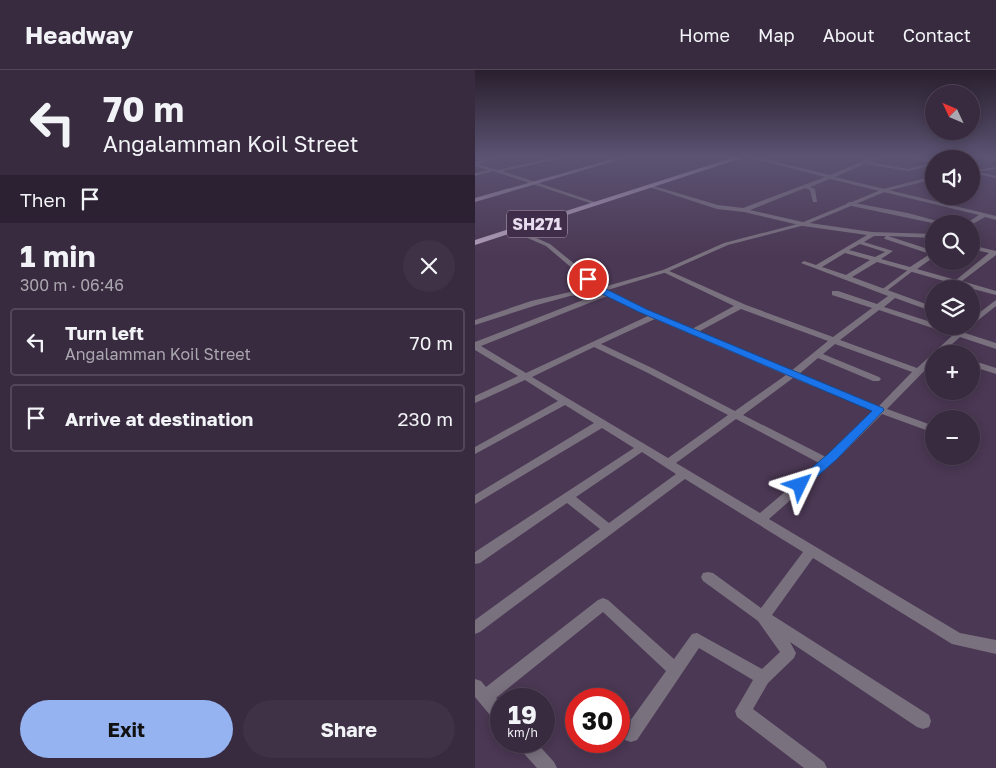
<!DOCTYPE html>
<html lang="en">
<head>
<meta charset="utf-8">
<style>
  body { margin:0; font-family:"Golos Text",sans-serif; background:#3f3246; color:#f1f3f6; height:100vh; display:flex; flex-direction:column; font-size:19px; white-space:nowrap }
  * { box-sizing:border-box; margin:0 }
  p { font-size:16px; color:#aba7b0 }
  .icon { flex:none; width:28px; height:28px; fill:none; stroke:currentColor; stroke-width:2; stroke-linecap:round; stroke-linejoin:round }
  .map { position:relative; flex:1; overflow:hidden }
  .drawer { display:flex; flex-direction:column; background:#382a3f; width:475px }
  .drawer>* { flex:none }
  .banner { background:#382a3f; color:#f1f3f6; overflow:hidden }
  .needle { width:32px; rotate:314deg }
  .tools { position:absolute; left:450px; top:15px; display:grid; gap:10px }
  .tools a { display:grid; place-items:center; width:55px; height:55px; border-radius:50%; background:#382a3f; box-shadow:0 2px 12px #0003,0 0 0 1px #524659; font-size:25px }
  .speed { position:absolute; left:15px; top:618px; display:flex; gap:10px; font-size:25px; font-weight:700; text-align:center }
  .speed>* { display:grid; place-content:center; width:65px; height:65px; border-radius:50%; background:#382a3f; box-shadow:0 2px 12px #0003,0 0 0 1px #524659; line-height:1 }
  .speed small { font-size:12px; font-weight:400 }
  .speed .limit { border:8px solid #d22; background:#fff; color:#111 }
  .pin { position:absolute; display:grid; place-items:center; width:42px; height:42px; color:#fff; margin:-21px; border:2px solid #fff; border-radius:50%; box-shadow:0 1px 5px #0007 }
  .me { position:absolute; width:55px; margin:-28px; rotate:49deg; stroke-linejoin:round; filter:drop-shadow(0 0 4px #0008) }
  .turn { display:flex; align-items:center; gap:18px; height:105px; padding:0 20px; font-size:22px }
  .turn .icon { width:65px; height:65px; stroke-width:2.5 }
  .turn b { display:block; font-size:35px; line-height:42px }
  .then { display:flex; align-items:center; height:48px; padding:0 20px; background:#0003; gap:10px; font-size:19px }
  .round { display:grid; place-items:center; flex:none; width:52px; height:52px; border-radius:26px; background:#3f3246 }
  .summary { display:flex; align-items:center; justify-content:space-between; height:85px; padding:0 20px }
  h1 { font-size:30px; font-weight:700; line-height:38px }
  .cta { display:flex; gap:10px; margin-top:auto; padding:10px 20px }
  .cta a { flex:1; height:58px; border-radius:30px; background:#95b2f1; color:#111; font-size:20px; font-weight:700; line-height:58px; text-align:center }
  .cta a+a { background:#3f3246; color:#f1f3f6 }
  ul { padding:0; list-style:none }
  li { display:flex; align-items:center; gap:15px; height:68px; margin:0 10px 8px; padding:0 10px; border:2px solid #524659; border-radius:5px }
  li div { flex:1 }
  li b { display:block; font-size:19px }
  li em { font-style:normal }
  header { display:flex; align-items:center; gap:30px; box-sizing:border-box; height:70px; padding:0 25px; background:#382a3f; border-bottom:1px solid #524659 }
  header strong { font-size:24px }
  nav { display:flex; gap:28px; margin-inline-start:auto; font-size:18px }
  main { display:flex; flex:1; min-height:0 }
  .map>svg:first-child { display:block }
</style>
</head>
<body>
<header>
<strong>Headway</strong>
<nav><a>Home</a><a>Map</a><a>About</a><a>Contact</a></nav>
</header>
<main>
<section class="drawer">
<div class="banner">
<div class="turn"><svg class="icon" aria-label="left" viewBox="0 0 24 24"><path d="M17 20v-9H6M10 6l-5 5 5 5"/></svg><div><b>70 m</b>Angalamman Koil Street</div></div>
<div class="then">Then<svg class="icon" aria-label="arrive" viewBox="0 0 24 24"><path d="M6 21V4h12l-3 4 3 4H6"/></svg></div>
</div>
<div class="summary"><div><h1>1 min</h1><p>300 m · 06:46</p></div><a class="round"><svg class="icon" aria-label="close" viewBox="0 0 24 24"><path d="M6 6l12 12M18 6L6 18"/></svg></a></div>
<ul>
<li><svg class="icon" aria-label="left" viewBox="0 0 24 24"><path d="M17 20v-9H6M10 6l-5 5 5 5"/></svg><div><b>Turn left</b><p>Angalamman Koil Street</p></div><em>70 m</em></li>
<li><svg class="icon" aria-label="arrive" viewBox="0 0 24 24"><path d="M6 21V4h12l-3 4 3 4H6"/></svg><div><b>Arrive at destination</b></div><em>230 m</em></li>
</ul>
<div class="cta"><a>Exit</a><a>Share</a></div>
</section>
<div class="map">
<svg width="521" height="698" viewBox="0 0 521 698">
  <rect width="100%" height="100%" fill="#4b3854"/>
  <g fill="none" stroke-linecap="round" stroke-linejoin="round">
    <path fill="#7a717f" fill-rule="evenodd" d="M437,197L440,199L439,200L409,223H405V221Z"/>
    <g fill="#7a717f" fill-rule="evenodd">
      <path d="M18,87H26L3,94L22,100L82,87H92L28,101L126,134L121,135L18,101L0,106V103L13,100L0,96V92Z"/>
      <path d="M272,87H281L355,105L397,87H403L394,92L433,99L455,93L436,87H445L459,91V95L433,101L390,94L360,107L521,146V150L510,147L496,155L490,154L504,145L355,109L335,117L340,119L342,132H338L335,120L330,118L275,140L328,152L397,162L459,164V168L413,166L459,181V187L442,199L481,210L514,183L496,179V175L521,181V185L487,211L521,221V225L483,215L478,219H470L476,213L402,192L377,207L459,237V242L420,228L409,237L459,253V256H469L483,261L488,256H496V249L521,230V236L497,255L490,263L521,273V279L485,267L466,284H459V291L412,339L459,356V363L407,344L362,389L294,449L485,563L521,570V584L477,574L338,488L297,545L454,645L456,651L454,657L448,659L442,657L315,572L321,583L319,588L293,613L278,639L349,692L352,698H329L262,647L260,641L278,610L224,578L162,670L156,672L150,670L148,664L150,658L191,601L128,542L21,628L26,633V653L20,651L0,627V609L6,611L11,617L123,530L128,528L133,530L199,589L217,564L222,563L287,599L305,582L283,551L228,511L226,507L228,503L233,502L238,503L286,538L328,482L210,409L5,562L0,564V550L125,459L92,433L5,493L0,494V482L159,378L127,358L0,434V425L119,353L90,335L0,384V377L83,331L50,310L0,333V326L43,306L0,280V272L126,223L71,176L39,162V160H43L75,174L129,218L170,239L217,259L259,236L188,202V200H192L271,235L358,267L397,238L357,225V221H363L402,234L413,226L326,193L329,191L341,195L392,165L328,156L269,142L242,139L174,117L179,116L243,135L268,138L350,107ZM399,166H411L409,168L410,169L455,184L435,197L406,189L418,181L389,172ZM385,174L410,182L400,187L374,180ZM370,183L395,190L371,205L347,197ZM132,226L173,246L51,303L6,276ZM266,239L353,271L316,301L223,262ZM404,240L478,265L442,298L365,270ZM180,249L311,305L260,341L177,298L126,274ZM360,274L437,302L404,336L324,304L343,288L398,311H404L406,309L404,307L348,284ZM119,277L171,302L253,345L193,388L57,307ZM318,308L399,341L351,387L268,345ZM261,349L344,393L285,443L201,393ZM167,382L201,404L134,453L101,427Z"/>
      <path d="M471,87H477L469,89Z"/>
      <path d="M509,87L521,88V90L509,88Z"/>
      <path d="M496,92L502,93V94H496Z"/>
      <path d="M496,100L521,106V108L496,103Z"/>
      <path d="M374,132L433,143L473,154H462L372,135L371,134Z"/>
      <path d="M456,228H459V236L450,233Z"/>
      <path d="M496,290L521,298V304L496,296Z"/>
      <path d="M41,671H60L79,692L82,698H62L43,677Z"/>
    </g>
    <g fill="#7a717f" fill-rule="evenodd">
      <path d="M521,97V99L496,103V101Z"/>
      <path d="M459,106V109L412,121L330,155L253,175L192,202L126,222L95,226L62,235L0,255V250L56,231L95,222L125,218L188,200L249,173L326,153L408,119Z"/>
    </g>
    <path fill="#9a8ca2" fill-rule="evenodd" d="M145,87H153L0,132V128Z"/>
    <path fill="#b3a0bc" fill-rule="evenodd" d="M260,87H270L0,175V170Z"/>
  </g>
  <linearGradient id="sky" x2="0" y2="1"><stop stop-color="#291f2e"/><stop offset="0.47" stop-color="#5b5372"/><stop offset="1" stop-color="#5b5372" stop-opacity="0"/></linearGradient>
  <rect width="521" height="185" fill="url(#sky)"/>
  <path fill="#1a73e8" stroke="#114b97" d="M110,207H115L129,218L171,239L408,338L409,340L362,389L329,418H320L318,415L320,412L353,384L397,341L164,242L123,222L110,210Z"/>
  <g text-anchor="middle" stroke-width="5" stroke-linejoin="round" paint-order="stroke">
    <rect fill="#402d49" stroke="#b6a9bd" stroke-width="1" x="32" y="140.5" width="60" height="27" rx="4"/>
    <g font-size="16" font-weight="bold" fill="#e9deef">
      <text x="62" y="160">SH271</text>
    </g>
  </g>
</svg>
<div class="tools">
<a><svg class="needle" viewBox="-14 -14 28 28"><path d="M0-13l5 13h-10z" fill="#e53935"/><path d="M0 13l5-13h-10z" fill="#aba7b0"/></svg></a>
<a><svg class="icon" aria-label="sound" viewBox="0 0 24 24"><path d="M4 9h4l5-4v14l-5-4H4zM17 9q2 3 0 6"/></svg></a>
<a><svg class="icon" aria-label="search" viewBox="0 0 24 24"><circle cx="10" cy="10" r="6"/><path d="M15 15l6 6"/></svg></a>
<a><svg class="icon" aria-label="layers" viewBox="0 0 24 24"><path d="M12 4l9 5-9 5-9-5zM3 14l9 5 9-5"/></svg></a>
<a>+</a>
<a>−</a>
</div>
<div class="speed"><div>19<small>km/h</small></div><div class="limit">30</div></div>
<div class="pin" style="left:113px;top:209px;background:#d93025"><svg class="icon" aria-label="arrive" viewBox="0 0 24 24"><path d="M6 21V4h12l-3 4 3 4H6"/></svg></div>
<svg class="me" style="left:325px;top:415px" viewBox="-20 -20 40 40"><path d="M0-17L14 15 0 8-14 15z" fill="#1a73e8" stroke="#fff" stroke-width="4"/></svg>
</div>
</main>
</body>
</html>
